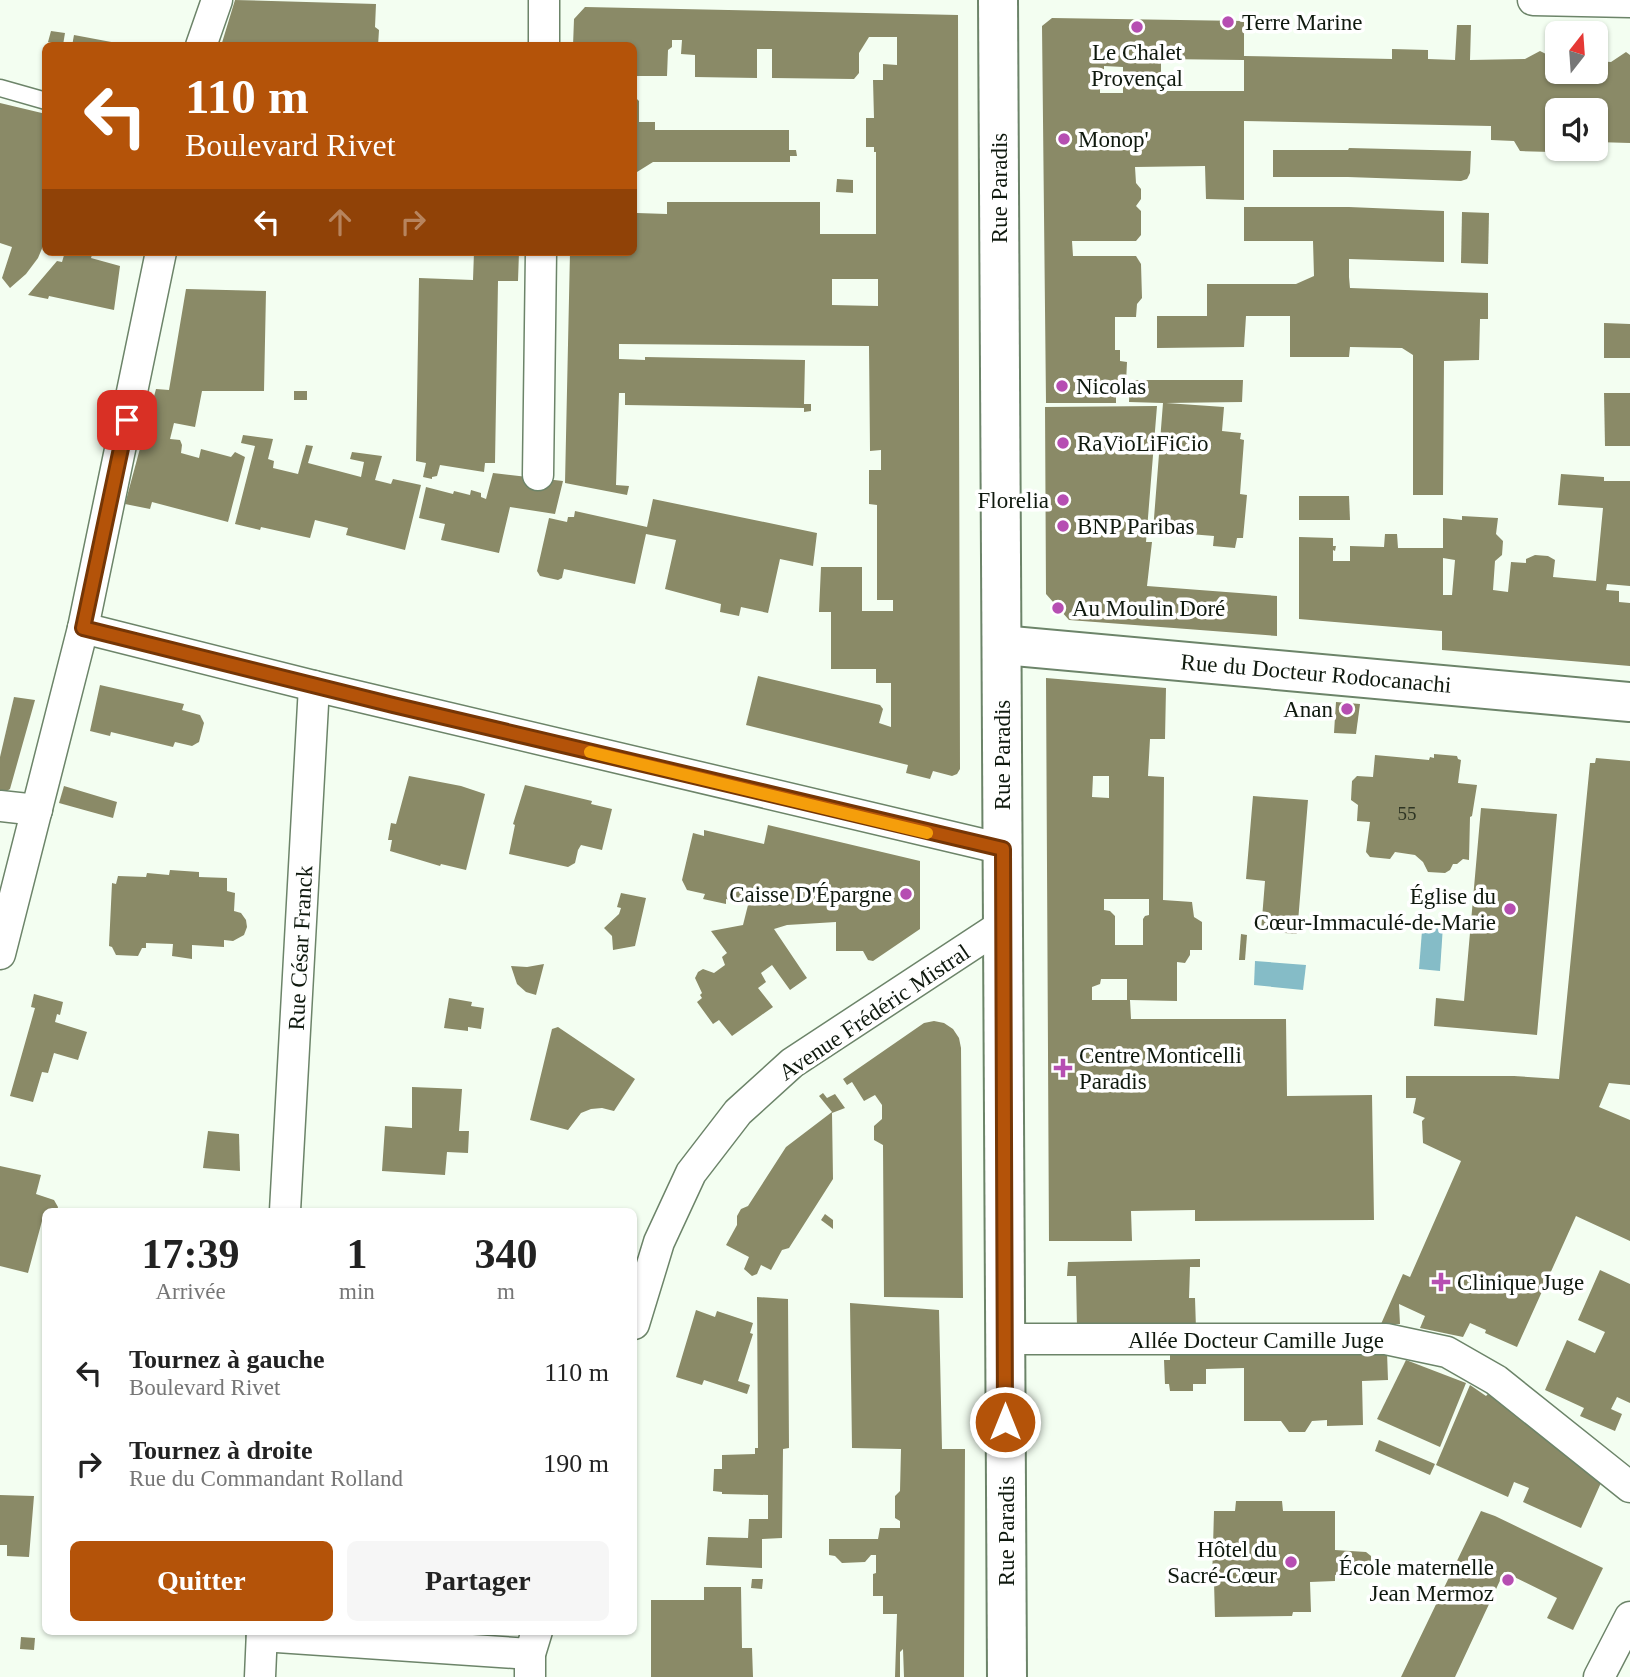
<!DOCTYPE html>
<html lang="fr">
<head>
<meta charset="utf-8">
<style>
  body { margin:0; font-family:Georgia,serif; background:#f6f6f6; color:#222; height:100vh; display:flex; flex-direction:column; font-size:26px; white-space:nowrap }
  * { box-sizing:border-box; margin:0 }
  p { font-size:23px; color:#767676 }
  .icon { flex:none; width:38px; height:38px; fill:none; stroke:currentColor; stroke-width:2; stroke-linecap:round; stroke-linejoin:round }
  .map { position:relative; flex:1; overflow:hidden }
  .side { position:absolute; left:42px; top:1208px; width:595px; height:427px; display:flex; flex-direction:column; background:#fff; border-radius:10px; box-shadow:0 2px 5px #0004 }
  .side>* { flex:none }
  .guide { position:absolute; left:42px; top:42px; width:595px; height:214px; border-radius:10px; box-shadow:0 2px 5px #0004; background:#b45309; color:#fff; overflow:hidden }
  .needle { width:46px; rotate:17deg }
  .fabs { position:absolute; left:1545px; top:21px; display:grid; gap:14px }
  .fabs a { display:grid; place-items:center; width:63px; height:63px; border-radius:10px; background:#fff; box-shadow:0 2px 5px #0004; font-size:35px }
  .pin { position:absolute; display:grid; place-items:center; width:60px; height:60px; color:#fff; margin:-30px; border-radius:14px; box-shadow:0 4px 10px #0006 }
  .me { position:absolute; width:77px; margin:-38px; rotate:0deg; stroke-linejoin:round; filter:drop-shadow(0 0 5px #0008) }
  .turn { display:flex; align-items:center; gap:24px; height:147px; padding:0 28px; font-size:32px }
  .turn .icon { width:91px; height:91px; stroke-width:2.5 }
  .turn b { display:block; font-size:49px; line-height:60px }
  .lanes { display:flex; align-items:center; height:66px; padding:0 28px; background:#0003; justify-content:center; gap:35px; direction:ltr }
  .lanes .off { opacity:.35 }
  .eta { display:flex; justify-content:space-evenly; align-items:center; height:119px; text-align:center }
  .eta b { font-size:42px; font-weight:800; line-height:49px }
  .action { display:flex; gap:14px; margin-top:auto; padding:14px 28px }
  .action a { flex:1; height:80px; border-radius:10px; background:#b45309; color:#fff; font-size:28px; font-weight:800; line-height:80px; text-align:center }
  .action a+a { background:#f6f6f6; color:#222 }
  ul { padding:0; list-style:none }
  li { display:flex; align-items:center; gap:21px; height:91px; padding:0 28px }
  li div { flex:1 }
  li b { display:block; font-size:26px }
  li em { font-style:normal }
  .map>svg:first-child { display:block }
</style>
</head>
<body>
<div class="map">
<svg width="1630" height="1677" viewBox="0 0 1630 1677">
  <rect width="100%" height="100%" fill="#f3fef1"/>
  <g fill="#85bcc7">
    <path d="M1423,918L1438,920L1443,926L1440,971L1419,969Z"/>
    <path d="M1255,961L1306,965L1303,990L1254,985Z"/>
  </g>
  <g fill="#8a8a67" fill-rule="evenodd">
    <path d="M235,0L376,4L375,27L379,30L378,46H221Z"/>
    <path d="M585,7L958,15L960,769L957,774L952,776L933,771L930,779L906,773L908,765L746,725L758,676L880,705L883,709L879,723L891,727V683H876V669H831V612H819L821,567H862V611H893V600H877V505L869,504V470H881V450L870,451L869,346L619,344V359L645,360V357L805,360L804,404H811V411L804,412V408L625,405V393H619L616,485L629,486L627,495L565,483L570,252H634V96L639,101V122H655V130H789V150H796L797,156H790V162H653L637,172V213L667,214V202H820V234H876V152H874V147H866V118H874L873,80H883V64L897,65V37H869L859,53V73L854,79L772,78V49H757V78L695,77V55L681,54L682,40H672V47L668,50L667,76H634V46H573L574,19ZM832,279H878V306L832,305Z"/>
    <path d="M1052,18L1244,21V56L1392,59V49L1428,50V59L1455,60L1457,25H1471L1470,60L1525,59L1540,51L1558,60V72H1596V61L1611,62L1626,52L1630,55V143L1596,142V110H1558V140L1551,152L1520,151L1514,141L1491,140V126L1244,121V200L1206,199L1205,166L1135,167L1136,183L1141,189V199L1136,206L1141,211V235L1136,241H1072L1073,256H1136L1141,264L1142,298L1137,304L1136,317H1115V350H1120V361L1127,362L1126,383H1116V403H1046L1042,26ZM1161,59L1244,60V91H1161ZM1104,66L1123,67V93H1100V72L1104,73Z"/>
    <path d="M51,31L65,33L63,45L48,42Z"/>
    <path d="M74,35L122,44V46H72Z"/>
    <path d="M0,103L46,114V239L38,258L26,274L10,288L2,278L12,247L0,243Z"/>
    <path d="M1349,148L1471,151L1470,173L1467,179L1461,181L1348,177H1273V150H1348Z"/>
    <path d="M837,179L853,180V193L836,192Z"/>
    <path d="M1244,207H1349L1444,211V262L1349,259V277L1350,288L1488,293V319H1480L1479,360L1444,361L1443,495H1413V355L1402,348L1350,347L1349,357H1290V316H1246L1244,347L1157,348V316H1207V284H1296L1314,276L1313,241H1244Z"/>
    <path d="M1462,212L1489,213L1488,264L1461,263Z"/>
    <path d="M65,252H93L91,258L120,266L114,310L49,296L48,299L28,295L57,261L62,262Z"/>
    <path d="M474,252H519L518,281H498L495,463H485L484,472L440,465L437,476L432,477V479L423,477L426,463L416,461L419,278L473,280Z"/>
    <path d="M186,289L266,291L264,391H202L195,427L174,423L170,439L180,440L182,445L181,453L199,458L201,449L231,457L235,452L245,457L228,522L152,502L150,509L125,504L156,389L169,390Z"/>
    <path d="M1604,323L1630,324V358H1604Z"/>
    <path d="M1130,380H1243L1242,402L1166,403L1224,407L1222,431L1241,433L1240,439L1244,440L1240,494L1247,495L1243,538H1237L1235,548L1213,546L1214,536L1153,531L1163,403L1129,402Z"/>
    <rect x="294" y="391" width="13" height="9"/>
    <path d="M1604,393H1630V446H1605Z"/>
    <path d="M1157,406L1146,542H1152L1147,586L1277,596V636L1069,620L1046,594L1045,407Z"/>
    <path d="M243,435L273,439L268,459L274,461L273,468L298,474L306,445L313,446L308,463L361,477L364,462L350,459L352,452L382,456L375,480L391,484L393,479L421,485L405,550L346,535L348,528L315,520L310,538L261,527L260,530L235,524L255,446L241,443Z"/>
    <path d="M493,473L563,481L555,514L510,507L499,553L441,540L445,524L419,518L426,487L453,494L454,491L470,495L471,490L481,493V497L486,499Z"/>
    <path d="M1561,474L1604,477V481H1630V586L1607,584L1606,590L1619,591V602L1630,603V666L1442,650V631L1299,619V537L1333,538V546H1336L1335,551L1333,550V561H1350V546L1384,547L1385,534H1397L1398,548H1443V518L1462,520V516L1498,518L1496,534L1503,541L1502,555L1495,561L1493,590L1508,592L1511,562L1526,563V559L1535,555L1548,556L1555,560L1553,577L1596,581L1603,508L1558,505ZM1443,558L1455,560L1452,595H1443Z"/>
    <path d="M1299,496H1349L1350,520H1299Z"/>
    <path d="M653,499L817,533L813,566L780,559L768,613L741,607L739,616L720,612L721,604L665,589L676,540L646,534L635,584L564,569L562,578L558,580L540,576L537,571L549,518L567,522L568,517H574L575,511L647,527Z"/>
    <path d="M1046,678L1166,688L1165,739H1150L1148,776L1164,777L1163,900L1192,902L1194,917L1202,922V950H1190V955L1185,963L1177,962V1001L1130,1000L1131,1019H1286L1287,1096L1372,1095L1374,1220L1195,1221V1210L1131,1211L1132,1241H1049ZM1093,776H1109V798L1092,797ZM1104,899H1149V915L1145,916L1143,919V945H1115V916L1110,911L1104,910ZM1101,979H1127V1000H1092V987L1100,984Z"/>
    <path d="M100,685L184,704L182,710L200,715L204,723L199,742L192,746L175,742L173,747L111,732L110,736L90,731Z"/>
    <path d="M14,697L35,700L10,789L0,795V757Z"/>
    <path d="M1336,702L1360,704L1356,734L1334,733Z"/>
    <path d="M1434,754L1457,756L1458,759L1461,760L1458,783L1477,785L1472,816L1470,817L1469,860L1463,859L1457,864H1453L1450,870L1445,873L1428,872L1423,862L1415,855L1395,852L1390,859L1370,857L1366,852L1370,822L1357,821L1358,805L1351,800L1352,781L1357,776L1373,777L1375,755L1429,760L1430,757L1434,758Z"/>
    <path d="M1596,758L1630,761V1085L1609,1083L1599,1107L1630,1120V1241L1576,1216L1517,1347L1485,1333L1486,1330L1470,1323L1463,1337L1420,1328L1425,1316L1399,1304L1400,1324H1381L1403,1274L1410,1277L1461,1161L1423,1143L1422,1121L1425,1118L1413,1113L1416,1098H1406V1076H1514L1559,1079L1590,763H1595Z"/>
    <path d="M409,776L461,786L485,794L466,870L441,864L440,866L390,851L392,840H388L391,823L396,824Z"/>
    <path d="M525,785L592,801L591,804L612,809L602,850L581,845L578,850L575,863L568,867L509,854L515,825L513,824Z"/>
    <path d="M64,786L117,802L113,818L59,803Z"/>
    <path d="M1253,796L1308,800L1297,934L1261,931L1265,881L1246,879Z"/>
    <path d="M1481,808L1557,814L1537,1035L1434,1026L1436,998L1464,1001Z"/>
    <path d="M768,825L920,861V929L873,961L868,960L863,951H836V922L787,925L774,929L807,978L790,990L772,965L761,973L766,982L758,988L773,1007L732,1036L719,1020L713,1024L697,1002L702,998L700,995L702,993L695,978L698,972L703,969L714,973L725,965L722,957L727,953L711,931L743,925L748,905L726,899V904L703,899L705,894L687,890L682,880L693,833L704,836V830L764,844Z"/>
    <path d="M170,870L199,872V877L227,878V891L235,893L234,911L241,913L246,920L247,927L244,935L233,941L224,940V947L192,945V959L172,956L173,944L146,943V948H142L138,956L116,955L112,947L109,946L112,883L116,884L118,876L146,877L147,873L169,875Z"/>
    <path d="M621,893L646,898L635,946L613,950L612,936L604,928L619,914L621,908L617,907Z"/>
    <path d="M1241,934L1247,935L1245,960H1239Z"/>
    <path d="M544,964L536,995L526,992L517,984L511,966L527,967Z"/>
    <path d="M34,994L63,1002L60,1015L57,1014L55,1022L87,1032L78,1060L54,1053L48,1073L42,1072L33,1102L10,1096L35,1008L31,1007Z"/>
    <path d="M449,998L472,1002L471,1006L484,1008L481,1029L468,1027V1031L444,1028Z"/>
    <path d="M934,1021L944,1023L953,1029L959,1038L961,1048L963,1298L884,1297L883,1145L874,1140V1126L882,1119V1105L875,1095L864,1101L852,1082L847,1085L843,1079L924,1023Z"/>
    <path d="M558,1027L635,1079L614,1111L602,1108L591,1109L581,1113L568,1130L530,1120L552,1029Z"/>
    <path d="M412,1087L462,1089L459,1131H469L468,1153L447,1152L445,1175L382,1171L385,1126L412,1128Z"/>
    <path d="M823,1093L827,1098L835,1094L845,1108L832,1113L833,1179L789,1248L782,1250L771,1270L761,1265L757,1274L752,1276L744,1269L749,1257L726,1245L737,1225V1216L741,1209L748,1206L786,1147L832,1112L819,1096Z"/>
    <path d="M208,1131L239,1134L240,1171L203,1168Z"/>
    <path d="M0,1166L41,1175L36,1194L54,1200L58,1207L57,1211H46V1222L42,1221L28,1273L0,1266Z"/>
    <path d="M825,1214L833,1220V1229L821,1220Z"/>
    <path d="M1200,1259V1267H1190L1189,1298H1195L1196,1329L1077,1328L1076,1276H1067L1068,1262Z"/>
    <path d="M1600,1270L1630,1284V1403L1617,1397L1611,1409L1622,1414L1615,1431L1580,1416L1584,1408L1545,1390L1567,1340L1595,1353L1605,1332L1578,1320Z"/>
    <path d="M757,1297L788,1299L789,1448L783,1449L782,1538L762,1539V1568L706,1565L708,1537L748,1538L749,1519H768V1495L722,1494V1492L713,1491L714,1469H722V1455L755,1454V1448H758Z"/>
    <path d="M850,1303L939,1310L942,1449H965L964,1677H904L903,1649L900,1652V1677H895L897,1614H883V1596H873V1574L876,1573V1555H871L865,1562L842,1563L835,1556L829,1555V1539H878L880,1528H900V1521L895,1518V1496L900,1491L901,1449L852,1448Z"/>
    <path d="M696,1310L715,1317L717,1311L753,1323L750,1333L753,1334L738,1381L750,1385L747,1394L704,1380L702,1385L676,1377Z"/>
    <path d="M1387,1352L1388,1380L1362,1381L1363,1425L1327,1426V1420L1312,1421L1305,1432H1289L1281,1421H1244V1368L1206,1369V1384H1193V1391H1170L1169,1384H1165L1164,1360H1170V1353Z"/>
    <path d="M1406,1360L1466,1383L1440,1447L1377,1419Z"/>
    <path d="M1470,1385L1486,1396L1488,1394L1604,1476L1581,1528L1523,1502L1529,1488L1514,1482L1508,1497L1436,1465Z"/>
    <path d="M1379,1440L1435,1464L1430,1475L1375,1451Z"/>
    <path d="M0,1495L34,1496L29,1557L7,1556V1545H0Z"/>
    <path d="M1236,1501H1282L1283,1511H1335V1550L1366,1552L1371,1556V1568L1365,1573L1358,1572L1357,1576L1335,1575V1581L1310,1582L1311,1612H1293L1292,1616L1215,1617L1214,1582H1212L1214,1511H1235Z"/>
    <path d="M1481,1511L1495,1516L1603,1568L1573,1630L1547,1618L1557,1598L1504,1572L1455,1677H1401Z"/>
    <path d="M752,1579H763L762,1589L751,1588Z"/>
    <path d="M704,1587H741L742,1648H752L753,1677H651V1600H704Z"/>
    <path d="M21,1637L35,1638L34,1650L20,1649Z"/>
  </g>
  <g fill="none" stroke-linecap="round" stroke-linejoin="round">
    <defs>
      <path id="lane" d="M0,88L46,101"/>
      <g id="street">
        <path d="M1533,0L1630,2"/>
        <path d="M201,46L217,0"/>
        <path d="M544,46V0"/>
        <path d="M538,475L541,252"/>
        <path d="M83,628L314,686L1003,849"/>
        <path d="M0,806L37,810"/>
        <path d="M0,954L83,628L161,252"/>
        <path d="M285,1211L314,686"/>
        <path d="M634,1324L659,1242L691,1173L738,1112L792,1063L1002,925"/>
        <path d="M1005,1339H1386L1447,1352L1496,1380L1630,1487"/>
        <path d="M262,1636L530,1654"/>
        <path d="M260,1677L262,1631"/>
        <path d="M530,1677V1654L537,1631"/>
        <path d="M1599,1677L1630,1617"/>
      </g>
      <g id="secondary">
        <path d="M998,0L1007,1677"/>
        <path d="M1002,645L1630,702"/>
      </g>
    </defs>
    <use href="#lane" stroke="#6c8469" stroke-width="19"/>
    <use href="#street" stroke="#6c8469" stroke-width="33"/>
    <use href="#secondary" stroke="#6c8469" stroke-width="42"/>
    <use href="#lane" stroke="#fff" stroke-width="16"/>
    <use href="#street" stroke="#fff" stroke-width="30"/>
    <use href="#secondary" stroke="#fff" stroke-width="38"/>
  </g>
  <g fill="none" stroke-linecap="round" stroke-linejoin="round">
    <defs>
      <path id="route" d="M127,420L83,628L393,705L1003,849L1005,1422"/>
    </defs>
    <use href="#route" stroke="#753606" stroke-width="18"/>
    <use href="#route" stroke="#b45309" stroke-width="12"/>
    <path stroke="#f59e0b" stroke-width="12" d="M590,752L927,833"/>
  </g>
  <g fill="#b64eb2" stroke="#fff" stroke-width="2.5">
    <circle cx="1228" cy="22" r="7"/>
    <circle cx="1137" cy="27" r="7"/>
    <circle cx="1064" cy="139" r="7"/>
    <circle cx="1062" cy="386" r="7"/>
    <circle cx="1063" cy="443" r="7"/>
    <circle cx="1063" cy="500" r="7"/>
    <circle cx="1063" cy="526" r="7"/>
    <circle cx="1058" cy="608" r="7"/>
    <circle cx="1347" cy="709" r="7"/>
    <circle cx="906" cy="894" r="7"/>
    <circle cx="1510" cy="909" r="7"/>
    <path d="M1059.5 1057.5h7v7h7v7h-7v7h-7v-7h-7v-7h7z"/>
    <path d="M1437.5 1271.5h7v7h7v7h-7v7h-7v-7h-7v-7h7z"/>
    <circle cx="1291" cy="1562" r="7"/>
    <circle cx="1508" cy="1580" r="7"/>
  </g>
  <g text-anchor="middle" stroke-width="7" stroke-linejoin="round" paint-order="stroke">
    <g font-size="19" fill="#2e3524">
      <text x="1407" y="820">55</text>
    </g>
    <g font-size="23" fill="#0f190e" stroke="#fff" text-anchor="start">
      <text x="1242" y="30">Terre Marine</text>
      <text x="1137" y="60" text-anchor="middle">Le Chalet<tspan x="1137" dy="26">Provençal</tspan></text>
      <text x="1078" y="147">Monop'</text>
      <text x="1076" y="394">Nicolas</text>
      <text x="1077" y="451">RaVioLiFiCio</text>
      <text x="1049" y="508" text-anchor="end">Florelia</text>
      <text x="1077" y="534">BNP Paribas</text>
      <text x="1072" y="616">Au Moulin Doré</text>
      <text x="1333" y="717" text-anchor="end">Anan</text>
      <text x="892" y="902" text-anchor="end">Caisse D'Épargne</text>
      <text x="1496" y="904" text-anchor="end">Église du<tspan x="1496" dy="26">Cœur-Immaculé-de-Marie</tspan></text>
      <text x="1079" y="1063">Centre Monticelli<tspan x="1079" dy="26">Paradis</tspan></text>
      <text x="1457" y="1290">Clinique Juge</text>
      <text x="1277" y="1557" text-anchor="end">Hôtel du<tspan x="1277" dy="26">Sacré-Cœur</tspan></text>
      <text x="1494" y="1575" text-anchor="end">École maternelle<tspan x="1494" dy="26">Jean Mermoz</tspan></text>
    </g>
    <g font-size="23" fill="#0f190e" stroke="#fff">
      <text transform="translate(999 188) rotate(-90)" y="8">Rue Paradis</text>
      <text transform="translate(1316 673) rotate(5)" y="8">Rue du Docteur Rodocanachi</text>
      <text transform="translate(1002 755) rotate(-90)" y="8">Rue Paradis</text>
      <text transform="translate(300 948) rotate(-87)" y="8">Rue César Franck</text>
      <text transform="translate(874 1012) rotate(-34)" y="8">Avenue Frédéric Mistral</text>
      <text x="1256" y="1348">Allée Docteur Camille Juge</text>
      <text transform="translate(1006 1531) rotate(-90)" y="8">Rue Paradis</text>
    </g>
  </g>
</svg>
<div class="fabs">
<a><svg class="needle" viewBox="-14 -14 28 28"><path d="M0-13l5 13h-10z" fill="#e53935"/><path d="M0 13l5-13h-10z" fill="#767676"/></svg></a>
<a><svg class="icon" aria-label="sound" viewBox="0 0 24 24"><path d="M4 9h4l5-4v14l-5-4H4zM17 9q2 3 0 6"/></svg></a>
</div>
<div class="pin" style="left:127px;top:420px;background:#d93025"><svg class="icon" aria-label="arrive" viewBox="0 0 24 24"><path d="M6 21V4h12l-3 4 3 4H6"/></svg></div>
<svg class="me" style="left:1005px;top:1422px" viewBox="-20 -20 40 40"><circle r="17" fill="#b45309" stroke="#fff" stroke-width="3"/><path d="M0-11L8 9 0 5-8 9z" fill="#fff"/></svg>
<div class="guide">
<div class="turn"><svg class="icon" aria-label="left" viewBox="0 0 24 24"><path d="M17 20v-9H6M10 6l-5 5 5 5"/></svg><div><b>110 m</b>Boulevard Rivet</div></div>
<div class="lanes"><svg class="icon" aria-label="left" viewBox="0 0 24 24"><path d="M17 20v-9H6M10 6l-5 5 5 5"/></svg><svg class="icon off" aria-label="ahead" viewBox="0 0 24 24"><path d="M12 20V5M6 11l6-6 6 6"/></svg><svg class="icon off" aria-label="right" viewBox="0 0 24 24"><path d="M7 20v-9h11M14 6l5 5-5 5"/></svg></div>
</div>
<section class="side">
<div class="eta">
<div><b>17:39</b><p>Arrivée</p></div>
<div><b>1</b><p>min</p></div>
<div><b>340</b><p>m</p></div>
</div>
<ul>
<li><svg class="icon" aria-label="left" viewBox="0 0 24 24"><path d="M17 20v-9H6M10 6l-5 5 5 5"/></svg><div><b>Tournez à gauche</b><p>Boulevard Rivet</p></div><em>110 m</em></li>
<li><svg class="icon" aria-label="right" viewBox="0 0 24 24"><path d="M7 20v-9h11M14 6l5 5-5 5"/></svg><div><b>Tournez à droite</b><p>Rue du Commandant Rolland</p></div><em>190 m</em></li>
</ul>
<div class="action"><a>Quitter</a><a>Partager</a></div>
</section>
</div>
</body>
</html>
